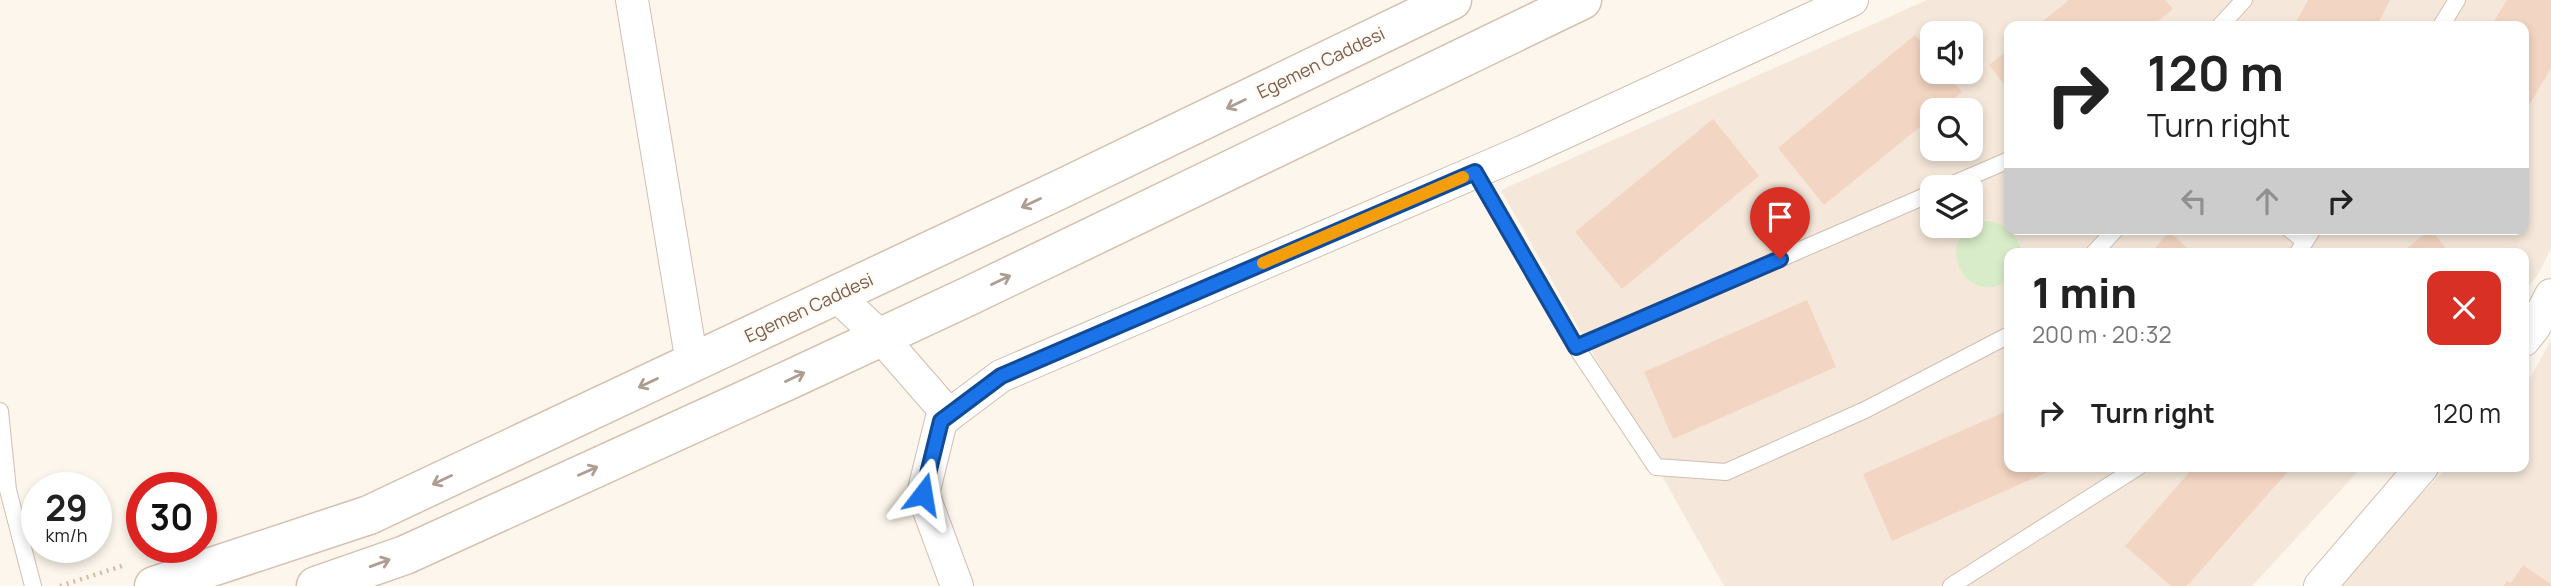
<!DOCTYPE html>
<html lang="en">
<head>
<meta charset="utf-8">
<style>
  body { margin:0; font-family:Manrope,sans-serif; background:#f2f2f2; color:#222; height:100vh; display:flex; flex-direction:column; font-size:26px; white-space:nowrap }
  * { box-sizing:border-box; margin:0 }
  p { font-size:23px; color:#767676 }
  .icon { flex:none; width:38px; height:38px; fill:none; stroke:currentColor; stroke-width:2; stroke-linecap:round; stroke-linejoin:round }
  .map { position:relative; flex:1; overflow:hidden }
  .panel { position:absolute; left:2004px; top:248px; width:525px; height:224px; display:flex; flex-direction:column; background:#fff; border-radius:14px; box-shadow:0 4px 10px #0003 }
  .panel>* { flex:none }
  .hud { position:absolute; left:2004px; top:21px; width:525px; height:214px; border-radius:14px; box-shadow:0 4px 10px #0003; background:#fff; color:#222; overflow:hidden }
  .controls { position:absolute; left:1920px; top:21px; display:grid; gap:14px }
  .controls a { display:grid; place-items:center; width:63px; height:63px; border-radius:14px; background:#fff; box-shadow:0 4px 10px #0003; font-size:35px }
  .speed { position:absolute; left:21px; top:472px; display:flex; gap:14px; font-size:35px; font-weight:700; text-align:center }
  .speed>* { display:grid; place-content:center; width:91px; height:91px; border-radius:50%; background:#fff; box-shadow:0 4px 10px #0003; line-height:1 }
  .speed small { font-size:18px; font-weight:400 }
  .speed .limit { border:10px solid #d22; background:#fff; color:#111 }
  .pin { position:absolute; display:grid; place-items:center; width:60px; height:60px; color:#fff; margin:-72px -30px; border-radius:50% 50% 50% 0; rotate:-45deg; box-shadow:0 0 7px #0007 }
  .pin .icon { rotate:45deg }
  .me { position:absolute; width:77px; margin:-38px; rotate:14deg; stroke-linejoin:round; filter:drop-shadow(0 0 5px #0008) }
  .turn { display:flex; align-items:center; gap:24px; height:147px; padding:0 28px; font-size:32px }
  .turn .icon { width:91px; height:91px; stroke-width:2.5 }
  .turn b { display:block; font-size:49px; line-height:60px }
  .lanes { display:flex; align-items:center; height:66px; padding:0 28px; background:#0003; justify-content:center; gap:35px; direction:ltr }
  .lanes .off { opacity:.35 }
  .round { display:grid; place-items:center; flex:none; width:74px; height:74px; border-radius:14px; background:#f2f2f2 }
  .overview { display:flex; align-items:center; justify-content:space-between; height:119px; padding:0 28px }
  h1 { font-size:42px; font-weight:800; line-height:52px }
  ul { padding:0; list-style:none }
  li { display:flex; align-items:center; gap:21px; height:91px; padding:0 28px }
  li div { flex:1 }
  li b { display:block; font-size:26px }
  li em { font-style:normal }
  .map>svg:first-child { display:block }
</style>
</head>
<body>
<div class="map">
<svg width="2551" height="586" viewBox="0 0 2551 586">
  <rect width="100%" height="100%" fill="#fdf6ec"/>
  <g fill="#f5e8da" fill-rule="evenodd">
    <path d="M1927,0H2551V249L2537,276L2524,291V254H2009V467H2362L2252,586H1724L1501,190ZM2009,26H2524V229H2009ZM1932,33H1970V72H1932ZM1932,110H1970V149H1932ZM1932,187H1970V226H1932Z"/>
    <path d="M2551,340V586H2330L2448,467H2524V384L2533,373Z"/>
  </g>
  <path fill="#d8ecc9" d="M1986,221C2007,223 2018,233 2022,254H2009V280C1965,311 1928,235 1986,221Z"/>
  <g fill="#f3d5c3">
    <path d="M2069,0H2165L2173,9L2152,26H2037Z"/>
    <path d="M2308,0H2390L2377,26H2294Z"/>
    <path d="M2507,0H2551V68L2524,114V26H2491Z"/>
    <path d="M1915,35L1932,55V72H1945L1962,92L1940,110H1932V117L1824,205L1778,148Z"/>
    <path d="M2009,49V90L1989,65Z"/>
    <path d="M1713,119L1759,176L1622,289L1575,232Z"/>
    <path d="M2431,229L2450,254H2400Z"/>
    <path d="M2169,232L2194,254H2150Z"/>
    <path d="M1807,300L1836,367L1673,439L1644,372Z"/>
    <path d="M2009,410V467H2059L1892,541L1863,474Z"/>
    <path d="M2194,467H2292L2187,586H2171L2125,546Z"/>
    <path d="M2523,565L2551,584V586H2504L2507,581L2511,583Z"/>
  </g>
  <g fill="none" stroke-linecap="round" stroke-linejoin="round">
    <defs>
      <g id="service">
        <path d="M2220,26L2244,0"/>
        <path d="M2441,26L2457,0"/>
        <path d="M1475,172L1576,347L1656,467L1726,472L1865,410L2009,335"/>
        <path d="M1946,187L2009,160"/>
        <path d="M2289,229L2305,241"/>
        <path d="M2093,254L2116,229"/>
        <path d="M2297,254L2313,229"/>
        <path d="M1576,347L1932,193"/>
        <path d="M0,411L8,490L33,586"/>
        <path d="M1951,586L2138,467"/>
      </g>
      <g id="minor">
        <path d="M632,0L692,363"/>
        <path d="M836,295L881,337L949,415"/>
        <path d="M2524,340L2535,326L2551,295"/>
        <path d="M957,586L923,494L941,421L1001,376L1522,152L1852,0"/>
        <path d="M2320,586L2422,467"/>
      </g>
      <g id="secondary">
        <path d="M154,586L369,515L1061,189L1452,0"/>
        <path d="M316,586L405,555L791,379L969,296L1582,0"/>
      </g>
    </defs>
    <use href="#service" stroke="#d1beb0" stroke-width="18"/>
    <use href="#minor" stroke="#d1beb0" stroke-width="34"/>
    <use href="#secondary" stroke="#d6c0b0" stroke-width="41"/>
    <path stroke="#d9b8a5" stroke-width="4.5" stroke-dasharray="2 5" stroke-linecap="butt" d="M60,586L122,566"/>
    <use href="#service" stroke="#fff" stroke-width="16"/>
    <use href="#minor" stroke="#fff" stroke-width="32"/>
    <use href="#secondary" stroke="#fff" stroke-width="38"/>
  </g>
  <defs><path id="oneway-shaft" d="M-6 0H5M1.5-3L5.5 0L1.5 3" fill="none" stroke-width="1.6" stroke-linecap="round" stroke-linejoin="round" transform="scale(1.75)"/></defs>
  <g stroke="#af9d94">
    <use href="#oneway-shaft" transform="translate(1236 104) rotate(154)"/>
    <use href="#oneway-shaft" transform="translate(1031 203) rotate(155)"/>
    <use href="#oneway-shaft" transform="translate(1001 280) rotate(-26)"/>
    <use href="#oneway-shaft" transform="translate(795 377) rotate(-25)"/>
    <use href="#oneway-shaft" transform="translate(648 383) rotate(155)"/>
    <use href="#oneway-shaft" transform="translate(588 471) rotate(-24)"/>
    <use href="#oneway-shaft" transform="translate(442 480) rotate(155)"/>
    <use href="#oneway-shaft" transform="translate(380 563) rotate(-20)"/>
  </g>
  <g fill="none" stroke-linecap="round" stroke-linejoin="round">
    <defs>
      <path id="route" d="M923,494L941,421L1001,376L1475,172L1576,347L1780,259"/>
    </defs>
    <use href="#route" stroke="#114b97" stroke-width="18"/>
    <use href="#route" stroke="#1a73e8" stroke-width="12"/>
    <path stroke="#f59e0b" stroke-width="12" d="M1263,263L1463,177"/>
  </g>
  <g text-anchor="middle" stroke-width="5" stroke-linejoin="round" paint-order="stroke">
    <g font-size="18" fill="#7a5c4d" stroke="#fffaf3">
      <text transform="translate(1321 63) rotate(-26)" y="6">Egemen Caddesi</text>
      <text transform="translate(809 308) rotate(-25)" y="6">Egemen Caddesi</text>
    </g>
  </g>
</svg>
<div class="controls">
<a><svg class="icon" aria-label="sound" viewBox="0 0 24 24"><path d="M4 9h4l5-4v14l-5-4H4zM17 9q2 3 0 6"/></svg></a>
<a><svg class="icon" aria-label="search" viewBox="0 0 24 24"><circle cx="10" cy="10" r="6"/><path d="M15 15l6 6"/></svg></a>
<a><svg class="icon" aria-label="layers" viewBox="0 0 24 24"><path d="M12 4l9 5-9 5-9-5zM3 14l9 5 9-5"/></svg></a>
</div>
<div class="speed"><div>29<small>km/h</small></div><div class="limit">30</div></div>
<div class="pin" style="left:1780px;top:259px;background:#d93025"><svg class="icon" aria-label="arrive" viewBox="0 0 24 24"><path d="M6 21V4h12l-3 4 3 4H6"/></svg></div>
<svg class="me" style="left:923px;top:494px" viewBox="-20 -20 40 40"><path d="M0-17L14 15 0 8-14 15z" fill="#1a73e8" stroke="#fff" stroke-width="4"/></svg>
<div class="hud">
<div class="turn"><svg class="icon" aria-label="right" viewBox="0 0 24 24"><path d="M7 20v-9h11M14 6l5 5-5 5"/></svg><div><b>120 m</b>Turn right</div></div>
<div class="lanes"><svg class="icon off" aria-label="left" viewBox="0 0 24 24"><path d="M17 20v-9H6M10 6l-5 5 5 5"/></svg><svg class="icon off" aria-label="ahead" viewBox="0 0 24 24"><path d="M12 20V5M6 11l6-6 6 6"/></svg><svg class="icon" aria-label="right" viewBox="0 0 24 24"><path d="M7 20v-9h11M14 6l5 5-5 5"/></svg></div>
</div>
<section class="panel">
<div class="overview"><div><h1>1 min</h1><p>200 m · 20:32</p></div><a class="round" style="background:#d93025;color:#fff"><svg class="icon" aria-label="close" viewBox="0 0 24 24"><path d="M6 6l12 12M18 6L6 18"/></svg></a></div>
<ul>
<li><svg class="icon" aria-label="right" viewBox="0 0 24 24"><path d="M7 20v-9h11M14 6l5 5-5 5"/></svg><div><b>Turn right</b></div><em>120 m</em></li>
</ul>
</section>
</div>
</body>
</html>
